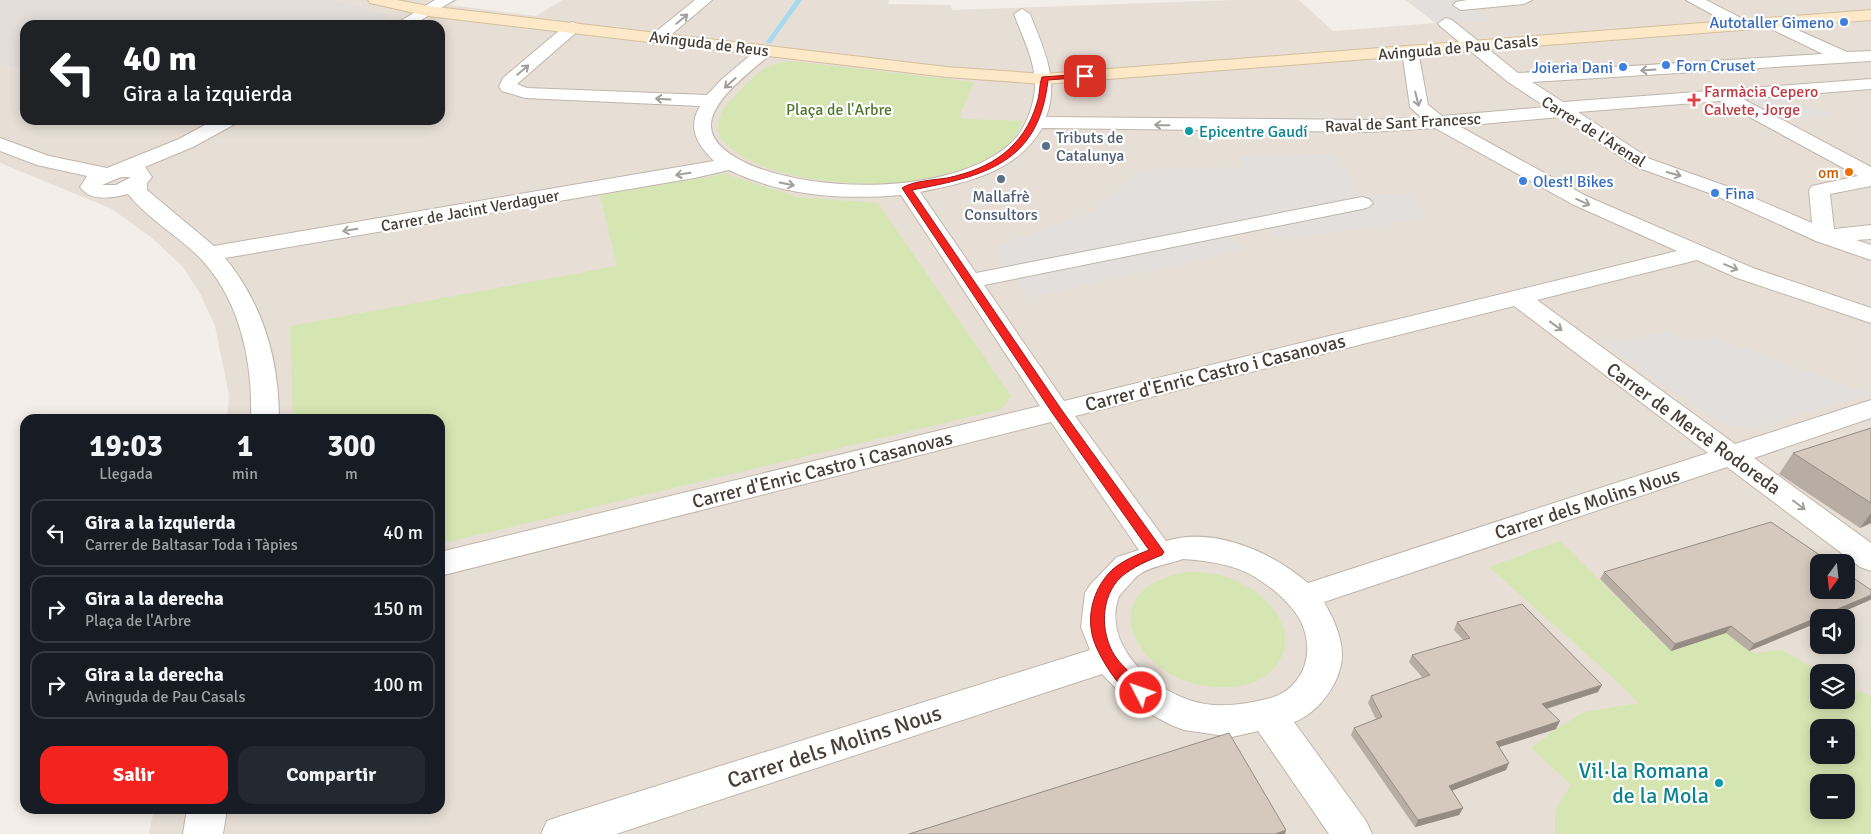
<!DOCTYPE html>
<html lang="es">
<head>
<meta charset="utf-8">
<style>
  body { margin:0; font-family:Signika,sans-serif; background:#242831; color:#f1f3f6; height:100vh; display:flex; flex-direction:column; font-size:19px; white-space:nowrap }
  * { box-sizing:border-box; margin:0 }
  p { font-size:16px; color:#9ea1a6 }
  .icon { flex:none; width:28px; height:28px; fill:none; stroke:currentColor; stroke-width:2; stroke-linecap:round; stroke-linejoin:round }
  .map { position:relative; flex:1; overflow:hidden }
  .sheet { position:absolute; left:20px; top:414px; width:425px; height:400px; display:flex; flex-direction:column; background:#171b24; border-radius:15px; box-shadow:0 2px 12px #0003 }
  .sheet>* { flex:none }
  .hud { position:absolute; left:20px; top:20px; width:425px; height:105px; border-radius:15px; box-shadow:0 2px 12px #0003; background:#202124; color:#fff; overflow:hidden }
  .needle { width:32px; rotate:195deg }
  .tools { position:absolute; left:1810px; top:554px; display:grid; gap:10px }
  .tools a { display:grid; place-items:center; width:45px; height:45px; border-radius:10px; background:#171b24; box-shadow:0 2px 12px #0003; font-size:25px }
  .pin { position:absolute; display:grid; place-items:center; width:42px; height:42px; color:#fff; margin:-21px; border-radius:10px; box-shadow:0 2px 8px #0006 }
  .me { position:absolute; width:55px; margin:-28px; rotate:311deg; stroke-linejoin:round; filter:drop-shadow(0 0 4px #0008) }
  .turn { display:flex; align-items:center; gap:18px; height:105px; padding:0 20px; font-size:22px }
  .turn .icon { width:65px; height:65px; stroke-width:2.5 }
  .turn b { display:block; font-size:35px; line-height:42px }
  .eta { display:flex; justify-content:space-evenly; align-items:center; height:85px; text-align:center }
  .eta b { font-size:30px; font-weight:700; line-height:35px }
  .cta { display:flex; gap:10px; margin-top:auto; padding:10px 20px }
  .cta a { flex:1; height:58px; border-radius:15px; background:#f3241f; color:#fff; font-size:20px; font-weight:700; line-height:58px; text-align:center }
  .cta a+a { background:#242831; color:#f1f3f6 }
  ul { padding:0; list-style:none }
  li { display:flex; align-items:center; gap:15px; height:68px; margin:0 10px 8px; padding:0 10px; border:2px solid #363941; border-radius:15px }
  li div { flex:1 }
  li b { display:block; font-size:19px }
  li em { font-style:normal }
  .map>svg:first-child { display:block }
</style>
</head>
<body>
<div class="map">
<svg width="1871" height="834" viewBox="0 0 1871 834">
  <rect width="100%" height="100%" fill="#f3eee8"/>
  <path fill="#e7dfd6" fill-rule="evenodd" d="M334,0H458L450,5L536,16L563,0H889L888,4L951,5L952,10L1233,0H1299L1333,31L1436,23L1406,0H1871V834H149L154,809H440V419H227L229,395L215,326L201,295L183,267L152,238L112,209L0,163V64L25,72V120H440V25H375L391,15ZM1819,562H1846V590H1819ZM1819,618H1846V645H1819ZM1819,672H1846V700H1819ZM1819,728H1846V755H1819ZM1819,782H1846V810H1819Z"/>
  <path fill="#e3ddd9" d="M0,0H334L392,15L375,25H25V72L0,64Z"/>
  <g fill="#d5e6b2" fill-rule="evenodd">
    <path d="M791,61L974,82L959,117L965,119L1023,121C996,201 796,195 739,154C733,150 723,143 720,136C713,119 727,103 738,93C754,76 766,62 791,61Z"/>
    <path d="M725,174L797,197L878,203L1011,396L1002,409L440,544V419H293L290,326L617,266L600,195Z"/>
    <path d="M1560,541L1671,651L1726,633L1754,653L1782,650L1821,672H1819V700H1846V686L1871,696V834H1555V810L1571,785L1531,748L1556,729L1584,712L1639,703L1610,675L1489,567ZM1819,728H1846V755H1819ZM1819,782H1846V810H1819Z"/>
    <path d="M1187,572C1202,572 1217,573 1232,579C1263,590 1301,628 1278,663C1271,673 1260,682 1248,684C1151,708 1074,591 1187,572Z"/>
  </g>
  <g fill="#e2dfdc">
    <path d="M1406,0H1465L1489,21L1437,24Z"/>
    <path d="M1774,93L1801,107H1816L1832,115L1773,121L1731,97Z"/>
    <path d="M1335,154L1362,195L1410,193L1427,218L1283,240L1264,226L1227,234L1246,249L1029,298L993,248L1096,210L1139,169L1243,167L1241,156Z"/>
    <path d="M1669,331L1685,340L1711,336L1870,394L1751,429L1718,422L1604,344Z"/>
  </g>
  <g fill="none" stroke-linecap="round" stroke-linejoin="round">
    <path fill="#a6daee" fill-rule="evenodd" d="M796,0H802L771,43H767L766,42Z"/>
    <defs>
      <g id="street">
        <path d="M435,0H454L413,25H394Z"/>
        <path d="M695,0H712L665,40H653L651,37L653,34Z"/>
        <path d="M1467,0H1532L1524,4L1461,10L1453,5L1456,2Z"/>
        <path d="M1686,0H1706L1749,22L1751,25L1749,28H1737Z"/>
        <path d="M1022,9L1030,14C1043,48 1060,80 1046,117L1368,120L1422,118L1410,107L1402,51L1404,47H1416L1418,51L1428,105L1442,116L1546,107L1508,82L1440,26L1438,23L1446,18L1452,20L1518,73L1823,54L1765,26L1763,23L1771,18L1847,52L1871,51V61L1532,82L1563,102L1871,79V89L1743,99L1871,167V186L1830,194L1834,229L1871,225V239L1856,240L1871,245V260L1816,241L1712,194L1636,167L1560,117L1459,126L1586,196L1753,268L1871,308V323L1737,278L1697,260L1537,300L1735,444L1871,400V418L1754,458L1871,543V571L1860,567L1727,467L1324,602C1333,618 1341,634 1342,653C1343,680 1319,713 1294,722L1366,821L1372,834H1329L1258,731L1232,737L1184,730L1171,725L1130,703L1102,674L616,834H541L547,821L561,816L1090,650L1081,627L1085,593L1090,585L1117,557L1139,550L1051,422L440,576V552L1040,406L901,195C843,200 782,196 729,170L694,178L225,258C263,304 279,360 279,419H251C253,362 240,297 197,255C175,234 147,218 128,194C113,198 90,202 80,187L87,176L37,165L0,151V138L49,156L107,168L179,139L214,120H237L235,124L193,147L145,167L152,177L147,183V190L214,246L714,161C697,145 687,128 700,106L525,98L502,91L499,87L503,78L567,24L573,22L581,27L579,30L517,84L527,88L707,95L721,80L760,47H772L774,50L772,53C753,70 713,98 711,124C710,143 730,155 744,162C810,194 952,196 1010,144C1025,131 1034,107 1035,87C1036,62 1022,36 1014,14ZM1720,101L1858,176L1812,186L1809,190L1812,223L1726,186L1650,159L1578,112ZM1042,128L1368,132L1435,128L1572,204L1677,251L1064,401L984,285L1362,209L1369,207L1373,203L1369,199L1362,197L976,273L920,192C967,183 1017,172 1042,128ZM121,177H131L116,185H102ZM1514,306L1708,453L1308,583C1272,552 1214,526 1166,541L1075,416ZM1183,559C1209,561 1233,564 1255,577C1271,587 1287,600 1297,615C1318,647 1306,690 1267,699C1241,705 1215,709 1189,700C1149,686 1104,645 1118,599C1119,594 1126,589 1129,585C1133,581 1136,576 1140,574C1151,566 1170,564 1183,559Z"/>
        <path d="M187,809H227L223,834H183Z"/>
      </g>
      <path id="secondary" d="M368,0H397L428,6L947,67L1044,74L1871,10V20L1044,84L947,77L428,16L370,3Z"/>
    </defs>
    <use href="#street" stroke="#bfb5aa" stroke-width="2"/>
    <use href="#secondary" stroke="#d5be9b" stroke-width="2"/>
    <use href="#street" fill="#fff" fill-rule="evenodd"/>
    <use href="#secondary" fill="#fde9c8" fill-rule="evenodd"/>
  </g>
  <g fill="#b7ada3">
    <path d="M1871,428V523L1860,528L1779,474L1793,453Z"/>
    <path d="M1604,572L1871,590V599L1870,600L1829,618H1819V622L1749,651L1726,633L1671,651L1600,579Z"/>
    <path d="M1457,622L1598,692L1547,709L1556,729L1499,747L1506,770L1452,790L1463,808L1459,815L1415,827L1351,735L1354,728L1376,719L1368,703L1371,696L1423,678L1409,662L1412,655L1463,640L1454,630Z"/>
  </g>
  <g fill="#958d84">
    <path d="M1871,513V523L1860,528Z"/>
    <path d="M1871,595V599L1870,600L1829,618H1819V622L1749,651L1754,644Z"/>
    <path d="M1731,626L1726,633L1671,651L1675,644Z"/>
    <path d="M1602,685L1598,692L1538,711L1542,704Z"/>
    <path d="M1560,721L1556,729L1493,749L1496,742Z"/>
    <path d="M1509,763L1506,770L1446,793L1449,786Z"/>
    <path d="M1463,808L1459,815L1415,827L1418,820Z"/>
    <path d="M1286,830L1285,834H1275Z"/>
  </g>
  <g fill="#d5c9bd" stroke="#958d84">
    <path d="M1871,428V503L1793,453Z"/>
    <path d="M1771,522L1830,562H1819V590H1846V573L1871,590V595L1754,644L1731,626L1675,644L1604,572Z"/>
    <path d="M1522,604L1602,685L1542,704L1560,721L1496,742L1509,763L1449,786L1463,808L1418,820L1354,728L1382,717L1371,696L1430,675L1412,655L1470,638L1457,622Z"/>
    <path d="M1229,733L1286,830L1275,834H909Z"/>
  </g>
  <defs><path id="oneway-shaft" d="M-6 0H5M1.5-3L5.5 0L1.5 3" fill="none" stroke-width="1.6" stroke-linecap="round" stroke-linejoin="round" transform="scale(1.25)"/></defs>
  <g stroke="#a29e9b">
    <use href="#oneway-shaft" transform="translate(682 19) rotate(-40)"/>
    <use href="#oneway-shaft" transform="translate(523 70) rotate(-40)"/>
    <use href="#oneway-shaft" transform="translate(1648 70) rotate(176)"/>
    <use href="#oneway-shaft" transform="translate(730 83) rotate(138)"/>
    <use href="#oneway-shaft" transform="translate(663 99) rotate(-177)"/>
    <use href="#oneway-shaft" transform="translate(1417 99) rotate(76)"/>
    <use href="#oneway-shaft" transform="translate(1162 125) rotate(-179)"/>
    <use href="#oneway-shaft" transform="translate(683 174) rotate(171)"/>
    <use href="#oneway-shaft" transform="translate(1674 174) rotate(16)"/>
    <use href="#oneway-shaft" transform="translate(787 184) rotate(12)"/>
    <use href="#oneway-shaft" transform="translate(1583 202) rotate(24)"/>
    <use href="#oneway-shaft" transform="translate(350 230) rotate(170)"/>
    <use href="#oneway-shaft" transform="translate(1731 267) rotate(22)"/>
    <use href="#oneway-shaft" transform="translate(1556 326) rotate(36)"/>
    <use href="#oneway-shaft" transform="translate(1799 505) rotate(37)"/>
  </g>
  <path fill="#f3241f" stroke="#9e1714" d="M1085,74L1088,77L1048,80C1039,164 984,176 912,190L1061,409L1164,552L1162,555C1147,561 1133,567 1121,577C1100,597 1100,633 1115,656C1124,670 1141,679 1148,693L1146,698C1126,705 1095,652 1092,634C1087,612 1095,586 1112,570C1122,561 1136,555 1149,550L1053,414L902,188C912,181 934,180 947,178C991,169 1024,147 1037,103C1040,95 1039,85 1042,77Z"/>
  <g fill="#3f7fe0" stroke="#fff" stroke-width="2">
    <circle cx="1844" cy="22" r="5"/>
    <circle cx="1666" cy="65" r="5"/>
    <circle cx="1623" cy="67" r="5"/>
    <circle cx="1523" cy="181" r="5"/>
    <circle cx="1715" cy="193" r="5"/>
  </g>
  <path fill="#e0444e" stroke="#fff" stroke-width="2" d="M1691.5 92.5h5v5h5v5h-5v5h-5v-5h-5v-5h5z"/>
  <g fill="#0f9aa8" stroke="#fff" stroke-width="2">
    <circle cx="1189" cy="131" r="5"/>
    <circle cx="1719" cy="783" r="5"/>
  </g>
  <g fill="#5c6f8a" stroke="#fff" stroke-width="2">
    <circle cx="1046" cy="146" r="5"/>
    <circle cx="1001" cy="179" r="5"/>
  </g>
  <circle fill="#e8710a" stroke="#fff" stroke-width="2" cx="1849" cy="172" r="5"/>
  <g text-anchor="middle" stroke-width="4.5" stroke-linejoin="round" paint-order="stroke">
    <g font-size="16" fill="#366cbe" stroke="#fff" text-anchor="start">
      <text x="1834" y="28" text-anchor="end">Autotaller Gimeno</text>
      <text x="1676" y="71">Forn Cruset</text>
      <text x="1613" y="73" text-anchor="end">Joieria Dani</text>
      <text x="1533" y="187">Olest! Bikes</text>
      <text x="1725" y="199">Fina</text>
    </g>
    <g font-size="16" fill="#463e37" stroke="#fff">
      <text transform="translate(709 43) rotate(7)" y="6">Avinguda de Reus</text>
      <text transform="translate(1458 47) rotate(-5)" y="6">Avinguda de Pau Casals</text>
      <text transform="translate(1403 122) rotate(-3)" y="6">Raval de Sant Francesc</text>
      <text transform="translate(1594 131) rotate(32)" y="6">Carrer de l'Arenal</text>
      <text transform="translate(470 210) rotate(-10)" y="6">Carrer de Jacint Verdaguer</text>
    </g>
    <g font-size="16" fill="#be3a42" stroke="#fff" text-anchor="start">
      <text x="1704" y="97">Farmàcia Cepero<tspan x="1704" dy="18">Calvete, Jorge</tspan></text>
    </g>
    <g font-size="16" fill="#51772b" stroke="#fff">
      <text x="839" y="115">Plaça de l'Arbre</text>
    </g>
    <g font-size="16" fill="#0d838f" stroke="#fff" text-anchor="start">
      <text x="1199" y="137">Epicentre Gaudí</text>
    </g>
    <g font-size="16" fill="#4e5e75" stroke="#fff" text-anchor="start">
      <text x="1056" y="143">Tributs de<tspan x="1056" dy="18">Catalunya</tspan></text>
      <text x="1001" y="202" text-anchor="middle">Mallafrè<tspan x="1001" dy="18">Consultors</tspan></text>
    </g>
    <g font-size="16" fill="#c56008" stroke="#fff" text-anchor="end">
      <text x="1839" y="178">om</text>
    </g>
    <g font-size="19" fill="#463e37" stroke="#fff">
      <text transform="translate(1215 372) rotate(-14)" y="7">Carrer d'Enric Castro i Casanovas</text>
      <text transform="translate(1694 428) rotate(36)" y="7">Carrer de Mercè Rodoreda</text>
      <text transform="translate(822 469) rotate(-14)" y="7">Carrer d'Enric Castro i Casanovas</text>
      <text transform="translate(1587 503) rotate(-18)" y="7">Carrer dels Molins Nous</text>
    </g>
    <g font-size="22" fill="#463e37" stroke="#fff">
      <text transform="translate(834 746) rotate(-18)" y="8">Carrer dels Molins Nous</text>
    </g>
    <g font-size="22" fill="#0d838f" stroke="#fff" text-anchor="end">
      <text x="1709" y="778">Vil·la Romana<tspan x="1709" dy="25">de la Mola</tspan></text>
    </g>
  </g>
</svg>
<div class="tools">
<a><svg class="needle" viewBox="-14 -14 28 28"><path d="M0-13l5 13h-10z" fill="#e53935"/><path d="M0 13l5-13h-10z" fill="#9ea1a6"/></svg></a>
<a><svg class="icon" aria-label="sound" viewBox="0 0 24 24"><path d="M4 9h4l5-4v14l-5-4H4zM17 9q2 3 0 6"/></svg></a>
<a><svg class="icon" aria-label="layers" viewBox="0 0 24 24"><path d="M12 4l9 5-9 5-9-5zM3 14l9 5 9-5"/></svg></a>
<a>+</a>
<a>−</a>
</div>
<div class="pin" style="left:1085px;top:76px;background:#d93025"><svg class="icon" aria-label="arrive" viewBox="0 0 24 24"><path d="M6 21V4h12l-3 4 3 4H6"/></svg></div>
<svg class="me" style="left:1141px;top:693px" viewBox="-20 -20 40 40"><circle r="17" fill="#f3241f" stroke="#fff" stroke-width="3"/><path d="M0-11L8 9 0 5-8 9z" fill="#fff"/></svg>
<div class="hud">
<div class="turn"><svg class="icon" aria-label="left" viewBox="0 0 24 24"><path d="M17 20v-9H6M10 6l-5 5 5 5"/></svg><div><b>40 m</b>Gira a la izquierda</div></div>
</div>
<section class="sheet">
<div class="eta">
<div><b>19:03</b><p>Llegada</p></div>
<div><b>1</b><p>min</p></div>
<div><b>300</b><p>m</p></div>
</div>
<ul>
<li><svg class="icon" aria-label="left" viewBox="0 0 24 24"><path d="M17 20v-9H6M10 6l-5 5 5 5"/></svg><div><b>Gira a la izquierda</b><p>Carrer de Baltasar Toda i Tàpies</p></div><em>40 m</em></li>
<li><svg class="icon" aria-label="right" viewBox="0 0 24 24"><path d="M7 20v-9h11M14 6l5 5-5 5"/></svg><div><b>Gira a la derecha</b><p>Plaça de l'Arbre</p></div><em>150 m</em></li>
<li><svg class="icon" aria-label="right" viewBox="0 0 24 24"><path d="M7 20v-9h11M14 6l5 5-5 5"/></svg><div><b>Gira a la derecha</b><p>Avinguda de Pau Casals</p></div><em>100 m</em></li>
</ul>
<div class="cta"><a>Salir</a><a>Compartir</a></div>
</section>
</div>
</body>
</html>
